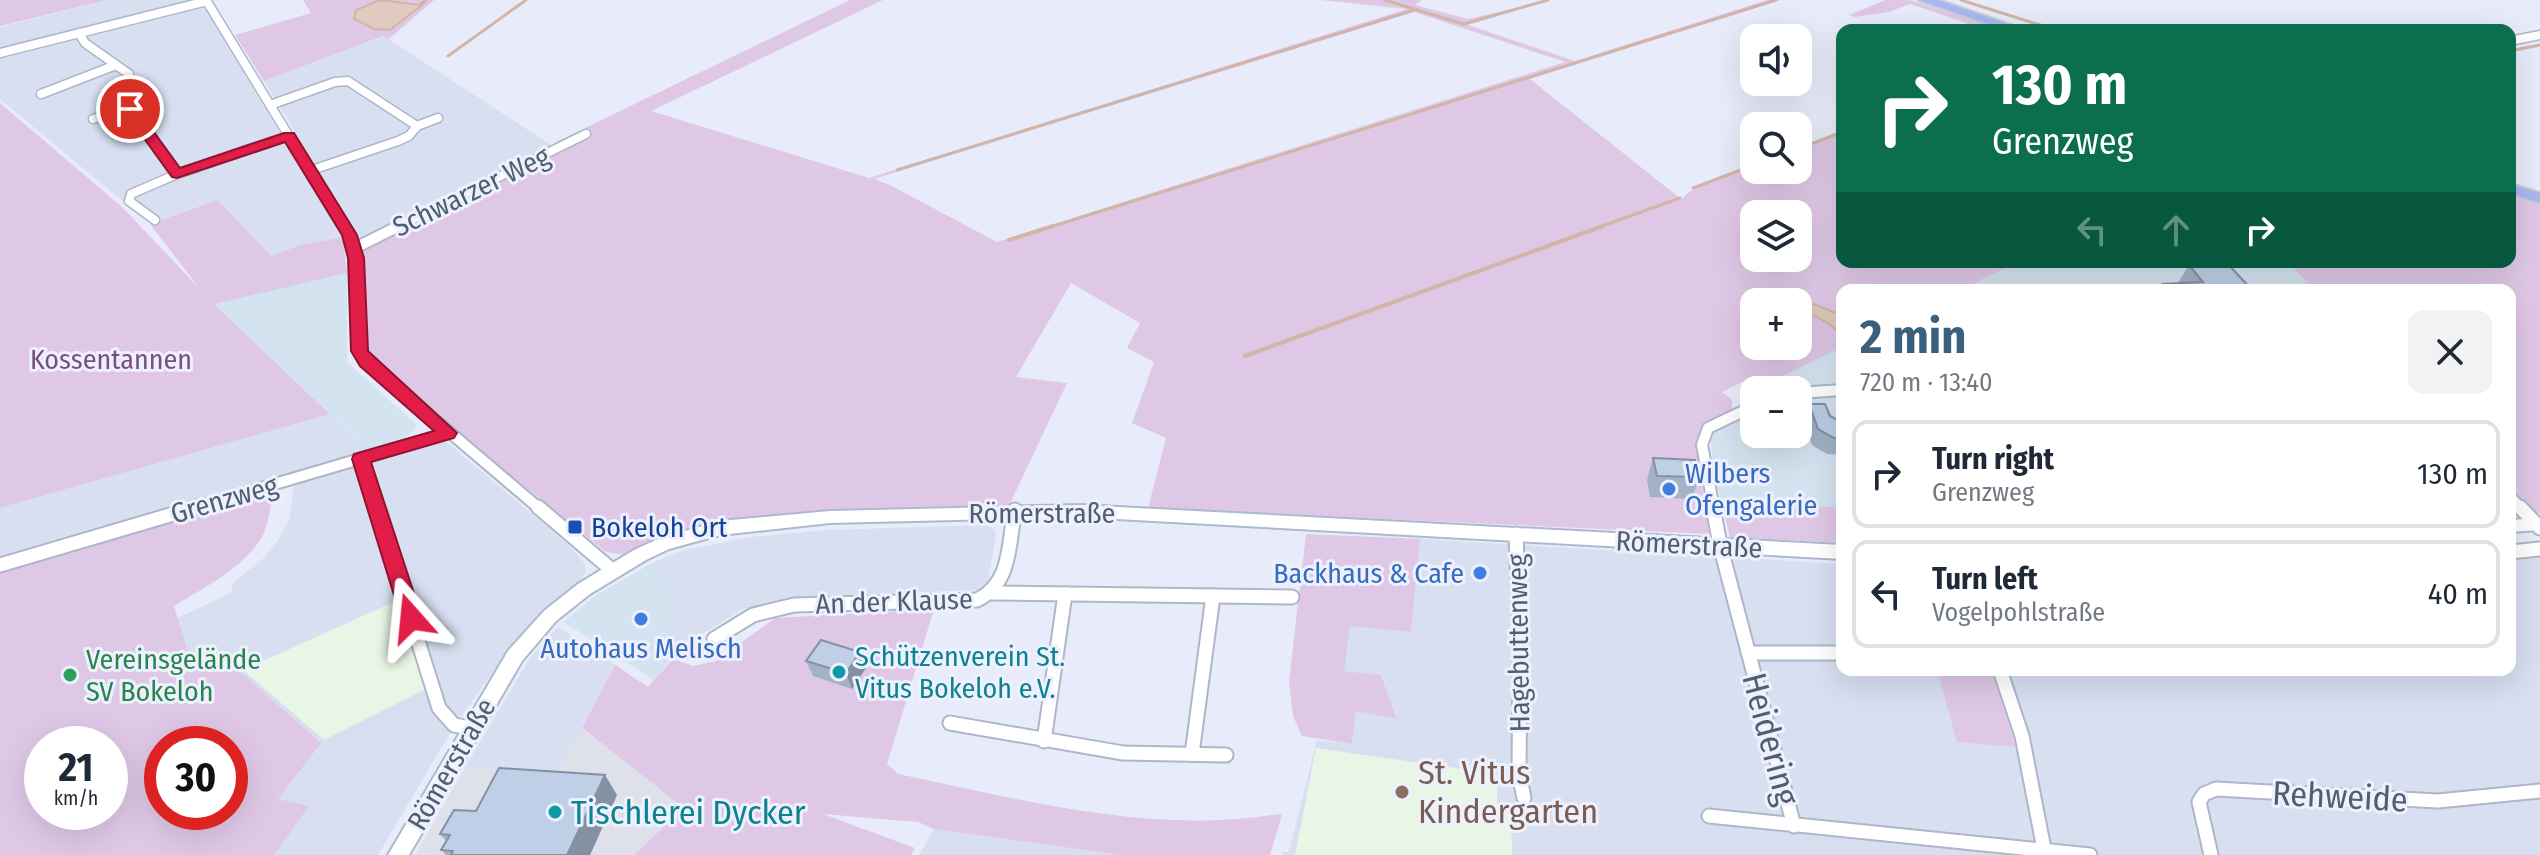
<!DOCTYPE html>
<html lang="en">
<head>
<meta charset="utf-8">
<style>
  body { margin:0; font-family:"Fira Sans Condensed",sans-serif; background:#f2f2f3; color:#1f2937; height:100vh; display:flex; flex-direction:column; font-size:30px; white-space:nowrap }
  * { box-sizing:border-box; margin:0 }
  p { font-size:26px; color:#747a83 }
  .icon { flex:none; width:44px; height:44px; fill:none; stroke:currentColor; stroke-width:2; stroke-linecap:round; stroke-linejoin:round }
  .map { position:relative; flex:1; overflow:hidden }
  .panel { position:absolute; left:1836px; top:284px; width:680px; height:392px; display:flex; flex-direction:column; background:#fff; border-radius:16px; box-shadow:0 8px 32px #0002 }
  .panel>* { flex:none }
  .guide { position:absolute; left:1836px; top:24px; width:680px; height:244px; border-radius:16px; box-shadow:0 8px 32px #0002; background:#0b6e4f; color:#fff; overflow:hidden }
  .fabs { position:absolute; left:1740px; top:24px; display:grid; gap:16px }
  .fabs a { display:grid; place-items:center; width:72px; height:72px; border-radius:16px; background:#fff; box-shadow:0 8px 32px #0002; font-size:40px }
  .speed { position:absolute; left:24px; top:726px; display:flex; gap:16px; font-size:40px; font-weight:700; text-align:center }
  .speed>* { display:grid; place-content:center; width:104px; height:104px; border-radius:50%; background:#fff; box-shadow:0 8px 32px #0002; line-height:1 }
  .speed small { font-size:20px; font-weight:400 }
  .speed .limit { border:12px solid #d22; background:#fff; color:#111 }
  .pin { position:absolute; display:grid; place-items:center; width:68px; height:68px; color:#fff; margin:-34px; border:4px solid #fff; border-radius:50%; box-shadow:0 2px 8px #0007 }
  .me { position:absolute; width:88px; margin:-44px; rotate:342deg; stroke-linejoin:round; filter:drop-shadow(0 0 6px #0008) }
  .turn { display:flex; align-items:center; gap:28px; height:168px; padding:0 24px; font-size:36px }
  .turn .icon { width:104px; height:104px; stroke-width:2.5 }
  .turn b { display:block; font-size:56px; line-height:68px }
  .lanes { display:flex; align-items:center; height:76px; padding:0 24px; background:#0003; justify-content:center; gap:40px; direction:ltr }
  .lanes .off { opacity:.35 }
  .round { display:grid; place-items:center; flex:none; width:84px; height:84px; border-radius:16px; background:#f2f2f3 }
  .headline { display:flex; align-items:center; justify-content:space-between; height:136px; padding:0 24px }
  h1 { font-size:48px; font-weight:700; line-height:60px; color:#3b607e }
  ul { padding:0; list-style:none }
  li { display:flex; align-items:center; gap:24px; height:108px; margin:0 16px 12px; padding:0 8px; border:4px solid #e0e1e3; border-radius:16px }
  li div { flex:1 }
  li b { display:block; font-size:30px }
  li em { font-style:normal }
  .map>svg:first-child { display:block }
</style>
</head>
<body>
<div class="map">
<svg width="2540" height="855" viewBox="0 0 2540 855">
  <rect width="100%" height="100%" fill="#e8ecfa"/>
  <g fill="#d7dff0">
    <path d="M108,0H200L343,237L300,245L271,256L218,200L150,224L0,99V27Z"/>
    <path d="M384,36L557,149L372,239H361L264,81Z"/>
    <path d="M330,414L369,450L0,560V508Z"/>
    <path d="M444,440L571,547L584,563L586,572L580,581L545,611L505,655L453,728L378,855H274L308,806L278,800L192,666L176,619L232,592V584L265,557L281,535L290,518L294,485Z"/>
    <path d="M985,525L993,528L996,535L988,581L978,590L791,597L741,610L682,647L668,625L670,591L652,563L684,550L751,537L827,530Z"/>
    <path d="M1420,539L1842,564V670H2510V560L2540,558V855H1282L1283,852H1289L1317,740L1352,744L1356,710L1397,718L1381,675L1343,671L1350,625L1411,632Z"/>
    <path d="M558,627L615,665L558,774L465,767L530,658Z"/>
    <path d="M934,829L1121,855H919Z"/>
  </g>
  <g fill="#d4e3f0">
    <path d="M2018,262H2287L2315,290H1960Z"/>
    <path d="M347,273V362L416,424L415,429L404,439L369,450L213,303Z"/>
    <path d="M1842,347V507L1722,506L1712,461L1711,441L1715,429L1754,411V434H1798V390H1764L1760,387Z"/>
    <path d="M652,563L670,591L675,621L669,625L682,647L654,680L564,622L593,597Z"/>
  </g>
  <path fill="#dee1e9" d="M581,728L685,808L634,855H415L465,767L558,774Z"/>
  <g fill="#e8f6e5">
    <path d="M396,601L428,688L324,740L243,670Z"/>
    <path d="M1316,748L1497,774V810L1511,812L1512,855H1295Z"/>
  </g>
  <g fill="#dfc8e6" fill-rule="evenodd">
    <path d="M0,0H107L0,26Z"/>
    <path d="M303,0H434L389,39L383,36L264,81L235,35L311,13ZM380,0L419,3L390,30L374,29L354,19L356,10Z"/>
    <path d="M850,0H883L651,111L869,178L1407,9L1321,0H1422L1415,5L1468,19L1552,0L1468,25L1575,61L1767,0H1781L1530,79L1681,199L1693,189L1754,166V170H1798V149L1842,133V262H2018L1960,290H1842V347L1760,387L1748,379L1722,392L1732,400V413C1718,420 1698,425 1696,443L1709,534L1148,508L1166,438L1132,423L1154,362L1127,348L1140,323L1071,283L1016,377L1067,383L1008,508L831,511L627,555L606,552L455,431L372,358L364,342L363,249L561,146L556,142ZM1414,12L1565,62L997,242L890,185L874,179ZM1754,214H1798V258H1754ZM1754,302H1798V346H1754Z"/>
    <path d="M1885,0H1910L2003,30H1977L1966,23L1910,4L1889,12L1855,17L1849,15Z"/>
    <path d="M0,103L122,207L200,289L150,224L218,200L271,256L300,245L343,237L347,273L214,304L330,414L0,508Z"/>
    <path d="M2510,193L2540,203V513L2510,515V290H2315L2287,262H2510Z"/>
    <path d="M273,491C270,508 269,526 260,540C241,570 203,588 174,606L192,666L219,653L321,743L278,799L309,806L274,855H0V573ZM42,744H110V812H42ZM162,744H230V812H162Z"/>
    <path d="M1722,506L1842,507V543L1730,537Z"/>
    <path d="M1306,534L1420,539L1411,632L1350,626L1344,671L1381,675L1397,719L1356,711L1352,744L1302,736L1293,716L1289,681Z"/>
    <path d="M934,609L887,764L898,774C1023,800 1149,835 1278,814L1282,815L1270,855H1121L934,829L918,822L823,814L915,848L911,855H634L684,808L582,728L615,665L648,687L673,659L693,666L716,661L775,618Z"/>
    <path d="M1937,670H1991L2016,747L1957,742Z"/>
  </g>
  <g fill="#e1cabf" stroke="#d1b5a6" stroke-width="2">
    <path d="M380,0L422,5L390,30L374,29L354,19L356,10Z"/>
    <path d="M1813,304L1842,315V331L1840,333L1828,323L1813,315L1798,320V305Z"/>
  </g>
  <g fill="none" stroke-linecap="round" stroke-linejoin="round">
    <g stroke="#d1b5a6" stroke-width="3">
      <path d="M1385,0L1463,24L1548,0"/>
      <path d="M1961,0L2056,30"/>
      <path d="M421,4L426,0"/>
      <path d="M2510,51L2540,45"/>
      <path d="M448,56L526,0"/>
      <path d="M1798,149L1842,132"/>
      <path d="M897,170L1414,10"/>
      <path d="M1693,188L1754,165"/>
      <path d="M1047,228L1776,0"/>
      <path d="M1597,228L1680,198"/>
    </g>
    <g stroke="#d1b5a6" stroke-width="4">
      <path d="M1009,240L1053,226"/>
      <path d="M1245,356L1603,226"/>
    </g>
    <defs>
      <g id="street-far2">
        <path d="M206,0L345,228"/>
        <path d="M79,33L85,43L129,74L130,109L177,174"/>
        <path d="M2510,41L2540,35"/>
        <path d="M0,53L207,1"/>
        <path d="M41,94L116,65"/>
        <path d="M270,105L335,82L348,81L417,126L409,136L398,141L312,170"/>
        <path d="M93,119L130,109"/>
        <path d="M417,126L438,118"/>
        <path d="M155,220L129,201L131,194L177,174L289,136"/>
        <path d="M395,228L586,134"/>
      </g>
      <g id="street-far1">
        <path d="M344,226C370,268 345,317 366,361L540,509"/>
        <path d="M355,248L399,226"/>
        <path d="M1798,393L1842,390"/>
        <path d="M361,459L377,509"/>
        <path d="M2510,497L2522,509"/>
        <path d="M190,509L448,433"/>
        <path d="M1714,509L1702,445L1708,428L1754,406"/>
      </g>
      <g id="street">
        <path d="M376,507L439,708L454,725L470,728"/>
        <path d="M538,507L612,570"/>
        <path d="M1713,507L1720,545L1794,826"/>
        <path d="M2520,507L2540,528"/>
        <path d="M1516,534L1520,645L1519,773L1524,798"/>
        <path d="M2510,552L2540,549"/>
        <path d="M0,565L197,507"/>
        <path d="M992,593L1292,597"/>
        <path d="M714,639L753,615L794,605L977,600C1012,583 1008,544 1015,510"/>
        <path d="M1748,653H1842"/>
        <path d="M2000,670L2022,736L2044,849"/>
        <path d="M950,723L1123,753L1226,755"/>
        <path d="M1044,741L1065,594"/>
        <path d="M1192,754L1213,596"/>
        <path d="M1709,816L2090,855"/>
        <path d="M2211,855L2199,802L2204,794L2216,789L2438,801L2540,791"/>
      </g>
      <g id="secondary">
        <path d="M1080,505L1842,545V559L1080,517L830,523L720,535L669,549L646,560L590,594L556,621L522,661L409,855H388L508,651L544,611L578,584L634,550L658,539L720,521L830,511Z"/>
        <path d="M2540,518V530L2510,532V520Z"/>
      </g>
      <g id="primary">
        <path d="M1919,0H1938L2025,30H2006Z"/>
        <path d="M2510,184L2540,193V203L2510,193Z"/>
      </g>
    </defs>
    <use href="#street-far2" stroke="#adb7c7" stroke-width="11"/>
    <use href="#street-far1" stroke="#adb7c7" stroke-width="14"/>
    <use href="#street" stroke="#adb7c7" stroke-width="17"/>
    <use href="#secondary" stroke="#adb9cc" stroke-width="4"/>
    <use href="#primary" stroke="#c7ccd2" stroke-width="4"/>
    <use href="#street-far2" stroke="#fff" stroke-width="8"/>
    <use href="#street-far1" stroke="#fff" stroke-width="10"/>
    <use href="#street" stroke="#fff" stroke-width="13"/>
    <use href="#secondary" fill="#fff" fill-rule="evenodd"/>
    <use href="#primary" fill="#a9b7f0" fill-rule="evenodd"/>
  </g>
  <g fill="#a3b2c7">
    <path d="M2189,265L2252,290H2160L2163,284L2178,283Z"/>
    <path d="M1809,404L1842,422V455L1827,454L1812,445L1803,420Z"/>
    <path d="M1653,458L1699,477L1692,499L1650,497L1647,480Z"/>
    <path d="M806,661L866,668L852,689L813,676Z"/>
    <path d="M617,795L590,855H446L441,850L446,841L440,834L476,811Z"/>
  </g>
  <g fill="#8591a2">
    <path d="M860,652L866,668L852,689L846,673Z"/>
    <path d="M605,775L617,795L590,855H567Z"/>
  </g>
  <g fill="#becfe7" stroke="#8591a2" stroke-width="2">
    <path d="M2227,263L2252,290H2168L2163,284L2203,282L2189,265Z"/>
    <path d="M1809,404H1825L1830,416L1842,422V438H1834L1818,429Z"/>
    <path d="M1653,458L1695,460L1699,477L1657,476Z"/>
    <path d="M821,640L860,652L846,673L806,661Z"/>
    <path d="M499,768L605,775L567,855H451L453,851L441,850L450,835L440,834L454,810L476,811Z"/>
  </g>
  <path fill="#e11d48" stroke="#92132f" stroke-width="2" d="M130,105L135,106L180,168L284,133H294L357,235L364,258L368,351L457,433L454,438L371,462L422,618L419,624L411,626L404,624L401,618L352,459L354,454L434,431L360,366L351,351L348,258L342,235L285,142L177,178L172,177L123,109Z"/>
  <g fill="#3f7fe0" stroke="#eef1fd" stroke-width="3">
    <circle cx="1669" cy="489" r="8"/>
    <circle cx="1480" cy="573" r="8"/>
    <circle cx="641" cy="619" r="8"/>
  </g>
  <rect fill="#1a4fb4" stroke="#eef1fd" stroke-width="3" x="567" y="519" width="16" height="16" rx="4"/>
  <g fill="#0f9aa8" stroke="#eef1fd" stroke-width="3">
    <circle cx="839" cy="672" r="8"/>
    <circle cx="555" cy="812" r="8"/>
  </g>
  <circle fill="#2e9e5b" stroke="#eef1fd" stroke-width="3" cx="70" cy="675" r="8"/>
  <circle fill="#8d6e63" stroke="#eef1fd" stroke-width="3" cx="1402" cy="792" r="8"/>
  <g text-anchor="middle" stroke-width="6" stroke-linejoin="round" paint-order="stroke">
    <g font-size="28" fill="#4f5f71" stroke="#eef1fd">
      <text transform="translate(471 191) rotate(-26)" y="10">Schwarzer Weg</text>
      <text transform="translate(224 499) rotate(-16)" y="10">Grenzweg</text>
      <text x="1042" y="523">Römerstraße</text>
      <text transform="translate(1689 544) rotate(3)" y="10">Römerstraße</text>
      <text transform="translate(894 601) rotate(-2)" y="10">An der Klause</text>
      <text transform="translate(1518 643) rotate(-91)" y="10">Hagebuttenweg</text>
      <text transform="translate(451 764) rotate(-60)" y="10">Römerstraße</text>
    </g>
    <g font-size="28" fill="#7a4f80" stroke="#eef1fd">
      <text x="111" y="369">Kossentannen</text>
    </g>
    <g font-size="28" fill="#366cbe" stroke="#eef1fd" text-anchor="start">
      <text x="1685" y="483">Wilbers<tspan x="1685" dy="32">Ofengalerie</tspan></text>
      <text x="1464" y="583" text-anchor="end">Backhaus &amp; Cafe</text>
      <text x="641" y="658" text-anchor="middle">Autohaus Melisch</text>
    </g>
    <g font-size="28" fill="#164399" stroke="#eef1fd" text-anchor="start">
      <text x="591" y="537">Bokeloh Ort</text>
    </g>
    <g font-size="28" fill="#0d838f" stroke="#eef1fd" text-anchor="start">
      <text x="855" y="666">Schützenverein St.<tspan x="855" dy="32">Vitus Bokeloh e.V.</tspan></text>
    </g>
    <g font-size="28" fill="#27864d" stroke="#eef1fd" text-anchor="start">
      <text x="86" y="669">Vereinsgelände<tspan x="86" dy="32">SV Bokeloh</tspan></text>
    </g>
    <g font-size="34" fill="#4f5f71" stroke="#eef1fd">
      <text transform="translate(1771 739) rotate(75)" y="12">Heidering</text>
      <text transform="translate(2340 796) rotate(3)" y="12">Rehweide</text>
    </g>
    <g font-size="34" fill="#785e54" stroke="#eef1fd" text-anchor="start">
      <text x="1418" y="784">St. Vitus<tspan x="1418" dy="39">Kindergarten</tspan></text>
    </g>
    <g font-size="34" fill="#0d838f" stroke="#eef1fd" text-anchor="start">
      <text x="571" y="824">Tischlerei Dycker</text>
    </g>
  </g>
</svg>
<div class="fabs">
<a><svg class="icon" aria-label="sound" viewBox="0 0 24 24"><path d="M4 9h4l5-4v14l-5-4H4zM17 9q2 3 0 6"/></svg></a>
<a><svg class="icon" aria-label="search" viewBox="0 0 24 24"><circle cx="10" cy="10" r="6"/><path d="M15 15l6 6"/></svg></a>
<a><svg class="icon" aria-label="layers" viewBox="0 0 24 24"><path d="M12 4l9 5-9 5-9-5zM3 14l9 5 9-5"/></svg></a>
<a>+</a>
<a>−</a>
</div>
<div class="speed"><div>21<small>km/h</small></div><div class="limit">30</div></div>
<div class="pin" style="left:130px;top:109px;background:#d93025"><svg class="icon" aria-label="arrive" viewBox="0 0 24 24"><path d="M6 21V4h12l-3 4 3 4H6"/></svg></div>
<svg class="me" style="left:411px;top:618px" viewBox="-20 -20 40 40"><path d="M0-17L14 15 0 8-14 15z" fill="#e11d48" stroke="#fff" stroke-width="4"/></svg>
<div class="guide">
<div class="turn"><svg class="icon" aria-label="right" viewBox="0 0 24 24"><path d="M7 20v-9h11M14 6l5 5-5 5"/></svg><div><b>130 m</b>Grenzweg</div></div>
<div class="lanes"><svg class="icon off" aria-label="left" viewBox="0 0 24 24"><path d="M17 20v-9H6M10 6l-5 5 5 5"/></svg><svg class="icon off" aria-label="ahead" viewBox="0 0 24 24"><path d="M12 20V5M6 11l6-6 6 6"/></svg><svg class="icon" aria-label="right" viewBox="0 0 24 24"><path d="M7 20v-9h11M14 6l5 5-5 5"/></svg></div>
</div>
<section class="panel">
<div class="headline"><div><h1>2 min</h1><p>720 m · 13:40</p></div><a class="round"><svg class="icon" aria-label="close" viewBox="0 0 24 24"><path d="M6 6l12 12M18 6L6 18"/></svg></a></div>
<ul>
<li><svg class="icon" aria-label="right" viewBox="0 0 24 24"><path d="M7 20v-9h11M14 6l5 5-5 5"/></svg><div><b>Turn right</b><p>Grenzweg</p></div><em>130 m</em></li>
<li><svg class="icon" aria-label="left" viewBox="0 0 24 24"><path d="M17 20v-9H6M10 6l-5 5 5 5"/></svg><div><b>Turn left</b><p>Vogelpohlstraße</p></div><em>40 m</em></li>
</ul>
</section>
</div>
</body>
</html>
